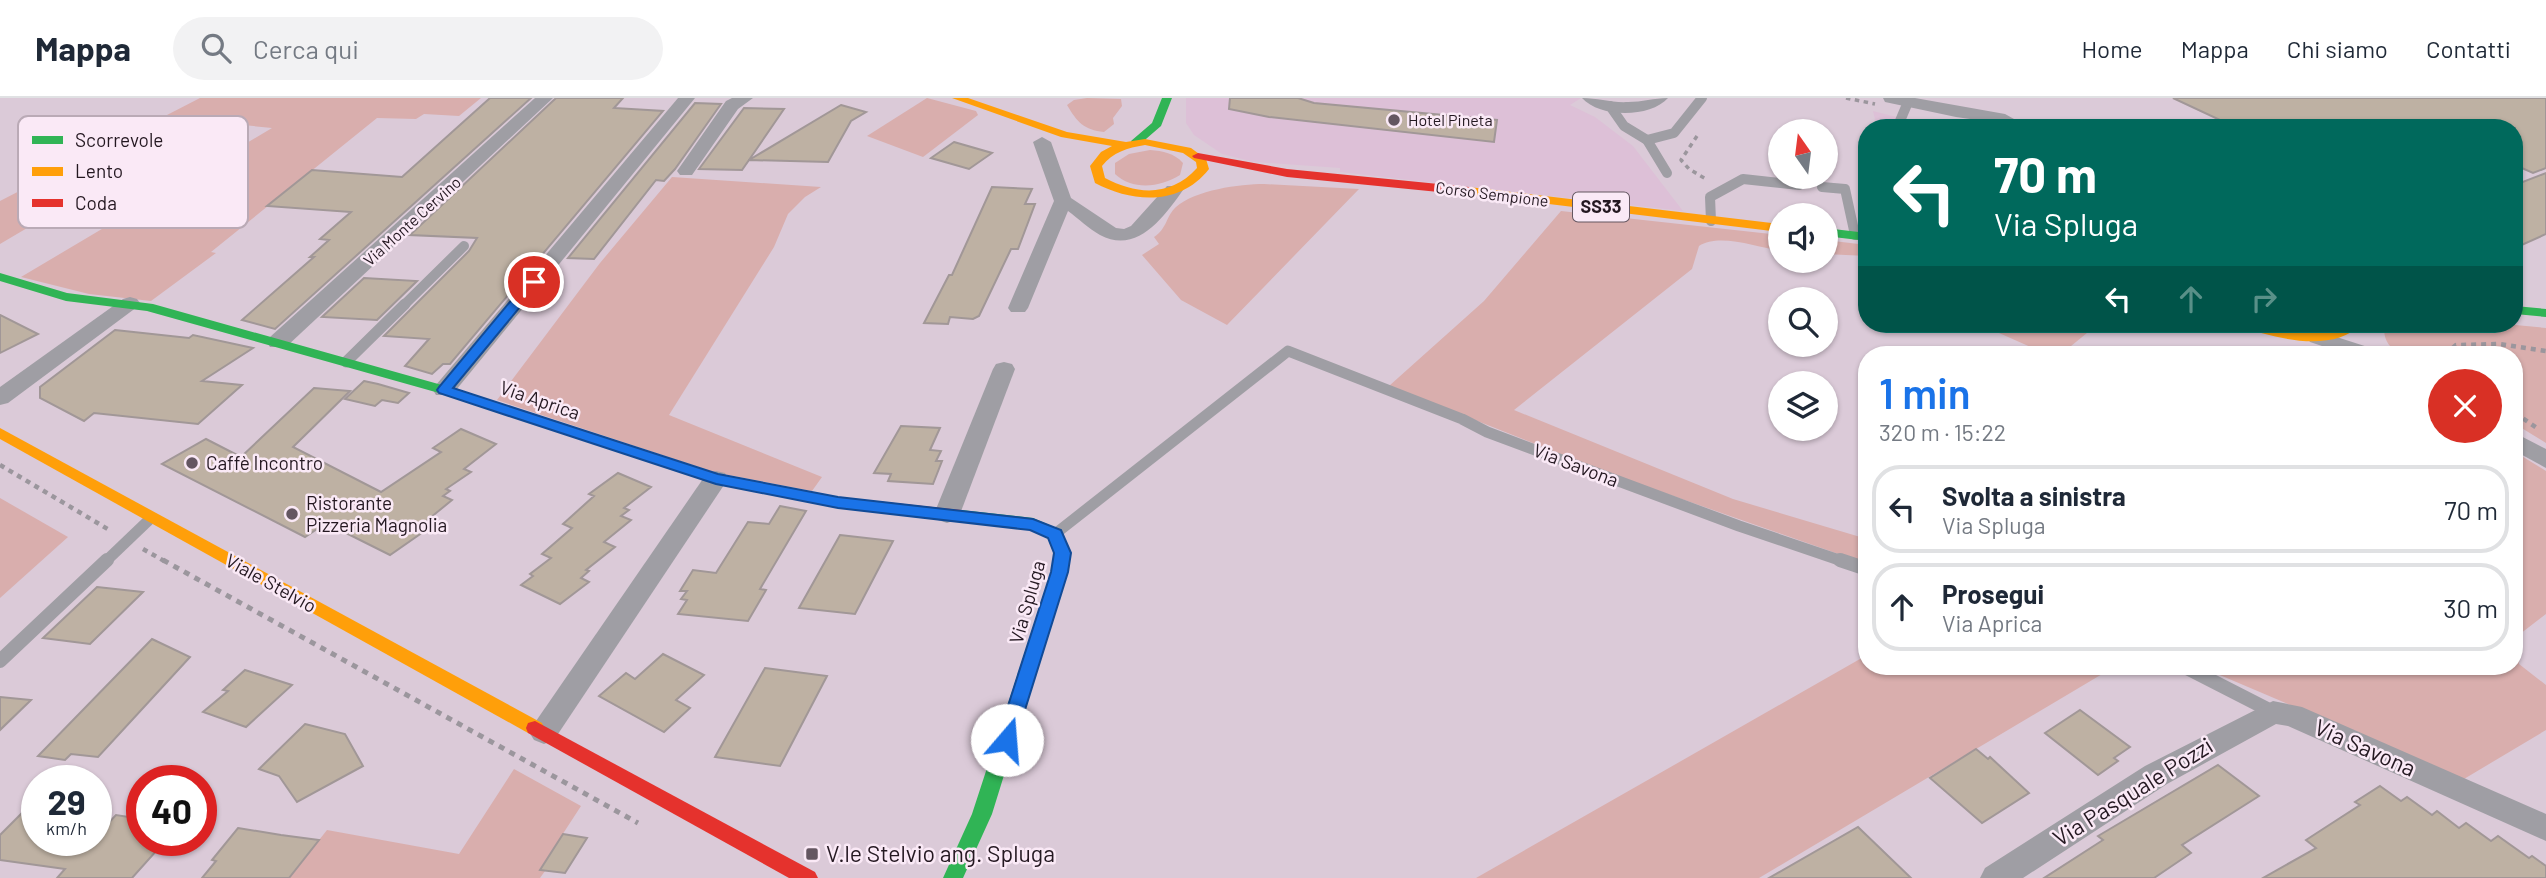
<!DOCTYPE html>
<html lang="it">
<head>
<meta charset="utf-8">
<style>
  body { margin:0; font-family:Barlow,sans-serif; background:#f2f2f3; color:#1f2937; height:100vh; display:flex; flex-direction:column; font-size:26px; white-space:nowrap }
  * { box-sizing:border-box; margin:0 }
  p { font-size:23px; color:#747a83 }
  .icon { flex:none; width:38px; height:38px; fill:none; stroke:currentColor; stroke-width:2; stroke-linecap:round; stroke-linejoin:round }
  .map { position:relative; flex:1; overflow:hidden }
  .details { position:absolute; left:1858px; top:248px; width:665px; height:329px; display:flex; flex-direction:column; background:#fff; border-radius:28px; box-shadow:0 2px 5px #0004 }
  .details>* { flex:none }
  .guide { position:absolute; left:1858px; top:21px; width:665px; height:214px; border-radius:28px; box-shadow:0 2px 5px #0004; background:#00695c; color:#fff; overflow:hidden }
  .needle { width:46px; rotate:346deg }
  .buttons { position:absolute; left:1768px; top:21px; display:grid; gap:14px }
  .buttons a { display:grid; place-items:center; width:70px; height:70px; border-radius:50%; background:#fff; box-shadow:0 2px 5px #0004; font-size:35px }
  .speed { position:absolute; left:21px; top:667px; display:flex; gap:14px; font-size:35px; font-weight:700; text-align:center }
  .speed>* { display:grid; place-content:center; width:91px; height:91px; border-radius:50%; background:#fff; box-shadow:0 2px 5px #0004; line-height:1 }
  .speed small { font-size:18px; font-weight:400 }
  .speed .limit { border:10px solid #d22; background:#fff; color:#111 }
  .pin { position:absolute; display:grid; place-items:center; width:60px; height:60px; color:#fff; margin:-30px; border:4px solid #fff; border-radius:50%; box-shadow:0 2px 7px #0007 }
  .me { position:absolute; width:77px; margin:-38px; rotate:18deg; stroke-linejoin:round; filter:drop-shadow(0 0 5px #0008) }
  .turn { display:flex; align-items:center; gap:24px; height:147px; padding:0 21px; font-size:32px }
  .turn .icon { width:91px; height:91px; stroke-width:2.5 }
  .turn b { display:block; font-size:49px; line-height:60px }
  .lanes { display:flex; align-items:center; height:66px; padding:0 21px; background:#0003; justify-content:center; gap:35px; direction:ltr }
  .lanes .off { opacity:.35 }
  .round { display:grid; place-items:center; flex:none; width:74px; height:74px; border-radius:37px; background:#f2f2f3 }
  .head { display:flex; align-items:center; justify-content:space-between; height:119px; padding:0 21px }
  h1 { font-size:42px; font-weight:600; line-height:52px; color:#1a73e8 }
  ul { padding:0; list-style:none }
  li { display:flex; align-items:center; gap:21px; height:88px; margin:0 14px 10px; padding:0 7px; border:4px solid #e0e1e3; border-radius:28px }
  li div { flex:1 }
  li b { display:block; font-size:26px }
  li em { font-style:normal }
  header { display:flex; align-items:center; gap:42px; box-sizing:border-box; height:98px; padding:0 35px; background:#fff; border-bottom:2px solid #e0e1e3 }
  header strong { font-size:33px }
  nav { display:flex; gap:38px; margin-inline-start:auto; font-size:24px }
  .search { width:490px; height:63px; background:#f2f2f3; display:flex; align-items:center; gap:18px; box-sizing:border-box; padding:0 24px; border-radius:38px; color:#747a83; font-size:26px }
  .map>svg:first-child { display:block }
</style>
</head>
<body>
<header>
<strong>Mappa</strong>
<div class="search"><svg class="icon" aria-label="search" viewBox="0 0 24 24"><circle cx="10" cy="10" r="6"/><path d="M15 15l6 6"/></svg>Cerca qui</div>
<nav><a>Home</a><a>Mappa</a><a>Chi siamo</a><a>Contatti</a></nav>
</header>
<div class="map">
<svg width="2546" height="780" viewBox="0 0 2546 780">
  <rect width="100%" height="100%" fill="#dbcad8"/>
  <g fill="#ddc0d7">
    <path d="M1186,0H1581L1570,7L1595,19L1633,48L1683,113L1340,74V70L1254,64L1222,56L1194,37L1186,25Z"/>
    <path d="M1873,13L1901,20L1947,30H1877Z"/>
  </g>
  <g fill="#d9aead">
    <path d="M200,0H481L459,18L424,16L416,21L377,20L211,154L216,155L151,203L89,196L21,179L272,30L214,24L200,28L0,146V103Z"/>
    <path d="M927,0L976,13L978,17L923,59L867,38Z"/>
    <path d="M1087,0L1121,1L1122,8L1113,20L1114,26L1104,34C1084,32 1077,24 1067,7L1074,2Z"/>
    <path d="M1150,52C1163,53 1174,55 1183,65L1180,77C1161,89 1133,93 1115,76V65L1129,56Z"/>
    <path d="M672,79L821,89L805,99L788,116L774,149L669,317L822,379L812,393L713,374L497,302L600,165Z"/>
    <path d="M1264,86L1359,91L1227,227L1181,202L1142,157L1159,146L1154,139C1167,131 1166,118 1176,109C1195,92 1240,86 1264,86Z"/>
    <path d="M1561,113L1780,137V153C1757,149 1719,135 1699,148L1692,171L1514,312L1733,401L1867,441V466L1619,379L1389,288L1484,203Z"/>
    <path d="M1825,142L1867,147V158L1825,156Z"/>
    <path d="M1987,226H2098L2060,257H2049L1990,231Z"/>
    <path d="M2385,226H2505L2546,230V345L2515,326V257C2495,257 2414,261 2401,256C2388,250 2382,239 2385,226Z"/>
    <path d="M2515,354L2546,373V516L2520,536L2519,566L2546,587V632L2464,681L2201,569H2515Z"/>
    <path d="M0,400L68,439L0,500Z"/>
    <path d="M1867,557V569H2114L1759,780H1476Z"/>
    <path d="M514,671L581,708L540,771L545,773L540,780H289L327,732L459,756Z"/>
  </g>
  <g fill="#beb1a3" stroke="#a19797" stroke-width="2">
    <path d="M490,0H531L275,231L242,222L314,159H310L329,142L320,141L351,114L267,108L312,72L402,79Z"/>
    <path d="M556,0H623L614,10L663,13L450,266H443L432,276L405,268L429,241L384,238L469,153L477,140L410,137Z"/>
    <path d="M1230,0H1298L1314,5L1497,22L1494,44L1269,19L1229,11Z"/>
    <path d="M2173,0H2546V70L2533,75L2515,67V30H2237Z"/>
    <path d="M695,5L721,6L675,71L664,83L656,82L594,161L568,160Z"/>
    <path d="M841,7L866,14L851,23L828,64L749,62L742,72L699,71L744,10L784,11L749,62Z"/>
    <path d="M954,44L992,55L969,71L931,60Z"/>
    <path d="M2546,75V136L2515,150V87Z"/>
    <path d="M992,89L1032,91L1025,106H1035L1018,151H1011L979,218L973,221L950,219L948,226L924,225L949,177H952Z"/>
    <path d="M364,180L417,183L377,222L322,219Z"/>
    <path d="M0,217L38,236L0,255Z"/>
    <path d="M115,232L189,240L193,237L253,250L202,283L242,287L198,326L94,315L84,323L40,300V289Z"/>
    <path d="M364,283L378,286L409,295L398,305L382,302L375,308L345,301Z"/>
    <path d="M314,290L350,293L293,349L381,394L441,354L433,350L461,331L496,346L464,371L471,374L446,391L450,393L443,398L452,402L419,429L426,432L390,457L326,425L305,439L162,366L206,341L241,359Z"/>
    <path d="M901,328L940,330L930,352L941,353L936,363H942L933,386L888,383L891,376L874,375Z"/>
    <path d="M618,375L651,389L624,410L629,412L621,418L631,422L604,444L615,449L586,472L589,473L581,480L589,484L560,506L521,487L533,478L530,476L551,460L542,456L572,430L563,426L594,398L589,396Z"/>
    <path d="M780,408L806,413L760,491L766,492L748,523L678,516L687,502L681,501L687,493H680L693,472L716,475L748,424L769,426Z"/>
    <path d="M840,437L893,443L855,516L799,510Z"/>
    <path d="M97,489L143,494L90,546L43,540Z"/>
    <path d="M152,541L190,559L98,659L71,656L65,662L38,658Z"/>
    <path d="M663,556L704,577L676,602L690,610L664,634L599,598L626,575L635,581Z"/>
    <path d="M765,570L827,578L780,668L715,659Z"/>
    <path d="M245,572L292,587L246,629L203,614L228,593L223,592Z"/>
    <path d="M0,599L31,602L0,632Z"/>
    <path d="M2080,612L2130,649L2114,660L2118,663L2098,677L2045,635Z"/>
    <path d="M305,626L345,636L363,668L297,704L279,678L259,671Z"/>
    <path d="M1976,651L1988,661L1990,659L2029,695L1982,725L1930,680Z"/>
    <path d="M2218,667L2259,698L2182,747L2191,755L2154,780H2044L2103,742L2098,738Z"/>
    <path d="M2380,688L2401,703L2407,699L2432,717L2437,713L2459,730L2466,725L2491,743L2498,738L2529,760L2532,758L2546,768V780H2263L2316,750L2306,742L2360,707L2355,704Z"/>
    <path d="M37,700V742H96V738L116,717L142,721V742H166L132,780H57L65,771L0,762V737Z"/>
    <path d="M1858,729L1911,780H1769Z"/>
    <path d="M238,730L281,737L319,742L289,780H202L216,763L212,762Z"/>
    <path d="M563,736L587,740L565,775L540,772Z"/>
  </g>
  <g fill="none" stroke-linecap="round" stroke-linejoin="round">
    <g stroke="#9b969d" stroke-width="3.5" stroke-dasharray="4.5 4.5" stroke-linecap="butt">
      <path d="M1846,0L1875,6"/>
      <path d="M1697,38L1681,62L1689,71L1706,81"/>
    </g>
    <g stroke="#9b969d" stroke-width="4.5" stroke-dasharray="5 5" stroke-linecap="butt">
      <path d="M2445,257L2456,247L2500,246L2546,253"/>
      <path d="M2515,315L2537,330"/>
      <path d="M0,367L111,433"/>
      <path d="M143,451L166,464"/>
    </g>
    <path stroke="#9b969d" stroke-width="5" stroke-dasharray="6 6" stroke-linecap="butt" d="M163,462L638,725"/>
    <g stroke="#9f9ea4" stroke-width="10">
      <path d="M1610,8L1624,28L1647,42L1667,75"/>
      <path d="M1897,30L1908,4"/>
      <path d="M1647,42L1674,35L1702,0"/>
      <path d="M1822,89L1845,91L1855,137"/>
      <path d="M1711,123L1710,99L1743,81L1799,87"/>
      <path d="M403,208L464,148"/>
    </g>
    <g stroke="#9f9ea4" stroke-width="11">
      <path d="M346,264L405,206"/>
      <path d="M1055,436L1288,253L1462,321L1487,334L1739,428L1845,464"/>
      <path d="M105,464L151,420"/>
    </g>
    <g stroke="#9f9ea4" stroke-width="14">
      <path d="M1840,462L1867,471"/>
      <path d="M0,563L107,462"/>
      <path d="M2185,569L2273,614"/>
    </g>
    <g fill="#9f9ea4" fill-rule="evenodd">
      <path d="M535,0H553L286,249H270L267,244L270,239Z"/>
      <path d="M678,0H695L452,297H436L433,292L436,287Z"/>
      <path d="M732,0H753L738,11L692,77H680L677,73L726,3Z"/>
      <path d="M1582,0C1598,0 1612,5 1628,4C1642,4 1654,0 1668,0C1650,20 1600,20 1582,0Z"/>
      <path d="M1883,0H1915L2005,16L2014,21L2005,26L1956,19L1885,4Z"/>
      <path d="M1042,39L1051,44L1071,100L1116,130L1124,131L1131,128L1167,88H1181L1183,92C1164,119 1137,157 1100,137C1088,130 1079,121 1068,113L1028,210L1025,214H1011L1008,210L1054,103L1033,44Z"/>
      <path d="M130,199L137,201L140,205L137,209L8,305L0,307V289L123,201Z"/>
      <path d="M2318,233L2377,252L2380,257H2349L2310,244L2307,239L2310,234Z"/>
      <path d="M1004,264L1012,266L1015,271L960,416L956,422L947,425L938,422L934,416L993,271L996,266Z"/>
      <path d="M2515,335L2546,351V370L2515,353Z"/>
      <path d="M716,373L725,375L728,381L554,642L544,646L534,642L529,634L534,626L707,375Z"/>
      <path d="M2273,603L2302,609L2546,716V743L2288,628L2276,626L2167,686L2023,780H1980L1985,770L2145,668Z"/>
    </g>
    <g fill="#30b455" fill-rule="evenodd">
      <path d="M1162,0H1172L1161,28L1139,47H1131V43L1152,25Z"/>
      <path d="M1825,130L1867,135V143L1825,138Z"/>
      <path d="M0,175L67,195L153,206L449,289L546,321L548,324L541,329L536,327L439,295L147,213L66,203L0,183Z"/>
      <path d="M2515,208L2546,211V219L2515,216Z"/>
      <path d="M961,412L1033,420L1061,432L1070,455L1067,474L992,716L963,780H943L972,716L1051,474L1054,455L1048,439L1030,431L955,422L953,418Z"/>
    </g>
    <g fill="#ff9f0a" fill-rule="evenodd">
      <path d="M952,0H968L1067,34L1126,44L1145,41L1191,50L1206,61L1209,71C1180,108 1133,105 1095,85L1090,68L1101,54L1112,48L1061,39ZM1145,47L1183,55L1196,64L1197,70C1171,99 1137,97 1105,80L1102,68C1113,54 1127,50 1145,47Z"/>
      <path d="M1469,89L1780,126V134L1465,96V90Z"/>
      <path d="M2239,226C2262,225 2283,234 2306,234C2326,234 2343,225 2362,226C2332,256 2276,240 2241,229Z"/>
      <path d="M0,330L542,625L544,630L542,635L535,637L528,635L0,341Z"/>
    </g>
    <g fill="#e5322d" fill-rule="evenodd">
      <path d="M1198,55L1287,71L1469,89L1475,93L1469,97L1287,79L1194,60L1192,58Z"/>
      <path d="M541,319L718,376L838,399L961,412L969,418L961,424L838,409L716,386L536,327L534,324L536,321Z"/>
      <path d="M535,623L815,774L818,780H789L528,635L526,630L528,625Z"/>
    </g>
  </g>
  <path fill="#1a73e8" stroke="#114b97" stroke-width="2" d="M534,180L539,181V186L453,290L718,376L838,399L1033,421L1061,432L1071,455L1068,474L1014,647L1007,649L1000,647L997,642L1051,474L1054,455L1048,440L1030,432L838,410L716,386L439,295L437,292L439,289L529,181Z"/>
  <g fill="#645661" stroke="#fae9f6" stroke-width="2.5">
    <circle cx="1394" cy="22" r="7"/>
    <circle cx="192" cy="365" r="7"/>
    <circle cx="292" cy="416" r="7"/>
    <rect x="805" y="749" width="14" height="14" rx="3.5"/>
  </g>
  <g text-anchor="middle" stroke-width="5" stroke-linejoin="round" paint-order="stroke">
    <g font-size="16" fill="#241821" stroke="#fae9f6" text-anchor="start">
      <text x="1408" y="28">Hotel Pineta</text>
    </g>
    <g font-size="16" fill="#241821" stroke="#fae9f6">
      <text transform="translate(1492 96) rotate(7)" y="6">Corso Sempione</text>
      <text transform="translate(412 123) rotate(-42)" y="6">Via Monte Cervino</text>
    </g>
    <rect fill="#fae9f6" stroke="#645761" stroke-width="2" x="1573" y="94.5" width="56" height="29" rx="5"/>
    <g font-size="18" font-weight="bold" fill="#241821">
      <text x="1601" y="115">SS33</text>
    </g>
    <g font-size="19" fill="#241821" stroke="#fae9f6">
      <text transform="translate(540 302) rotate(19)" y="7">Via Aprica</text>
      <text transform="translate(1576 367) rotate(21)" y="7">Via Savona</text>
      <text transform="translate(271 485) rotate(29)" y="7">Viale Stelvio</text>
      <text transform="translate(1027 504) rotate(-74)" y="7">Via Spluga</text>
    </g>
    <g font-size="19" fill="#241821" stroke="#fae9f6" text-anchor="start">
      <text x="206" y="372">Caffè Incontro</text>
      <text x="306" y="412">Ristorante<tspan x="306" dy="22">Pizzeria Magnolia</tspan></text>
    </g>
    <g font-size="23" fill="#241821" stroke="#fae9f6">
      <text transform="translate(2365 650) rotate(24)" y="8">Via Savona</text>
      <text transform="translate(2133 694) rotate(-32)" y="8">Via Pasquale Pozzi</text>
    </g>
    <g font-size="23" fill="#241821" stroke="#fae9f6" text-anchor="start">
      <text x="826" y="764">V.le Stelvio ang. Spluga</text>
    </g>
  </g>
  <rect x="18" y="18" width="230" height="112" rx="10" fill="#fae9f6" stroke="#baaab6" stroke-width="2"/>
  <rect x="32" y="38" width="31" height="8" fill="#30b455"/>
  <rect x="32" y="69" width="31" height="9" fill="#ff9f0a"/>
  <rect x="32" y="101" width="31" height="8" fill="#e5322d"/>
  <g font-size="19" fill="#241821">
    <text x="75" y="49">Scorrevole</text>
    <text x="75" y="80">Lento</text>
    <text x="75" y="112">Coda</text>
  </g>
</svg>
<div class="buttons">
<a><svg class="needle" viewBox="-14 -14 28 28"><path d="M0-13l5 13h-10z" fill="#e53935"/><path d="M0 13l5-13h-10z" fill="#747a83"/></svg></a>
<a><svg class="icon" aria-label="sound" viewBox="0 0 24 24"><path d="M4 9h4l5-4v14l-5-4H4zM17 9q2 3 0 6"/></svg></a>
<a><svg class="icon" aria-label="search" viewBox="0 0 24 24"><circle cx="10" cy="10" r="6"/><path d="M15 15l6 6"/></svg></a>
<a><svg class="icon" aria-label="layers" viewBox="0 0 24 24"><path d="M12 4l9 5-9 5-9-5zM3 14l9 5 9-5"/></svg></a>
</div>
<div class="speed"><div>29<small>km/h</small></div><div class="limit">40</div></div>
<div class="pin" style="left:534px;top:184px;background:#d93025"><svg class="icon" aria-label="arrive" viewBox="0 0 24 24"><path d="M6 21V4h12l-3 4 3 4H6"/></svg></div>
<svg class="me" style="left:1007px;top:642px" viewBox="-20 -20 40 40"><circle r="19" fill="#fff"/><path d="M0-13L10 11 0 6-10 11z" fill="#1a73e8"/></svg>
<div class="guide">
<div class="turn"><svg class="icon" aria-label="left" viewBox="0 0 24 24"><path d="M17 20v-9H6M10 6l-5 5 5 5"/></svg><div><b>70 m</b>Via Spluga</div></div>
<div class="lanes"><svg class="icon" aria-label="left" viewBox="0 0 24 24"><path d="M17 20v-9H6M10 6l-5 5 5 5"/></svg><svg class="icon off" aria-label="ahead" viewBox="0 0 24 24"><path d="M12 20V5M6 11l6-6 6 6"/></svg><svg class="icon off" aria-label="right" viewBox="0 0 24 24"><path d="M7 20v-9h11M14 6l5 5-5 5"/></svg></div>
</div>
<section class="details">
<div class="head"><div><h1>1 min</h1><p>320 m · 15:22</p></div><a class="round" style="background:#d93025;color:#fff"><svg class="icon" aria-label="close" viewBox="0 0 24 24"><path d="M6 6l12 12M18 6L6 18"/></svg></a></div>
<ul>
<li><svg class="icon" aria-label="left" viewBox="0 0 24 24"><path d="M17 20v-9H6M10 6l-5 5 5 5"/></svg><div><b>Svolta a sinistra</b><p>Via Spluga</p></div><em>70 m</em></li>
<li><svg class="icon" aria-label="ahead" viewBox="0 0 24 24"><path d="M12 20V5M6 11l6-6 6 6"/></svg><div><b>Prosegui</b><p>Via Aprica</p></div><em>30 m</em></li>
</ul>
</section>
</div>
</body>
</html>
